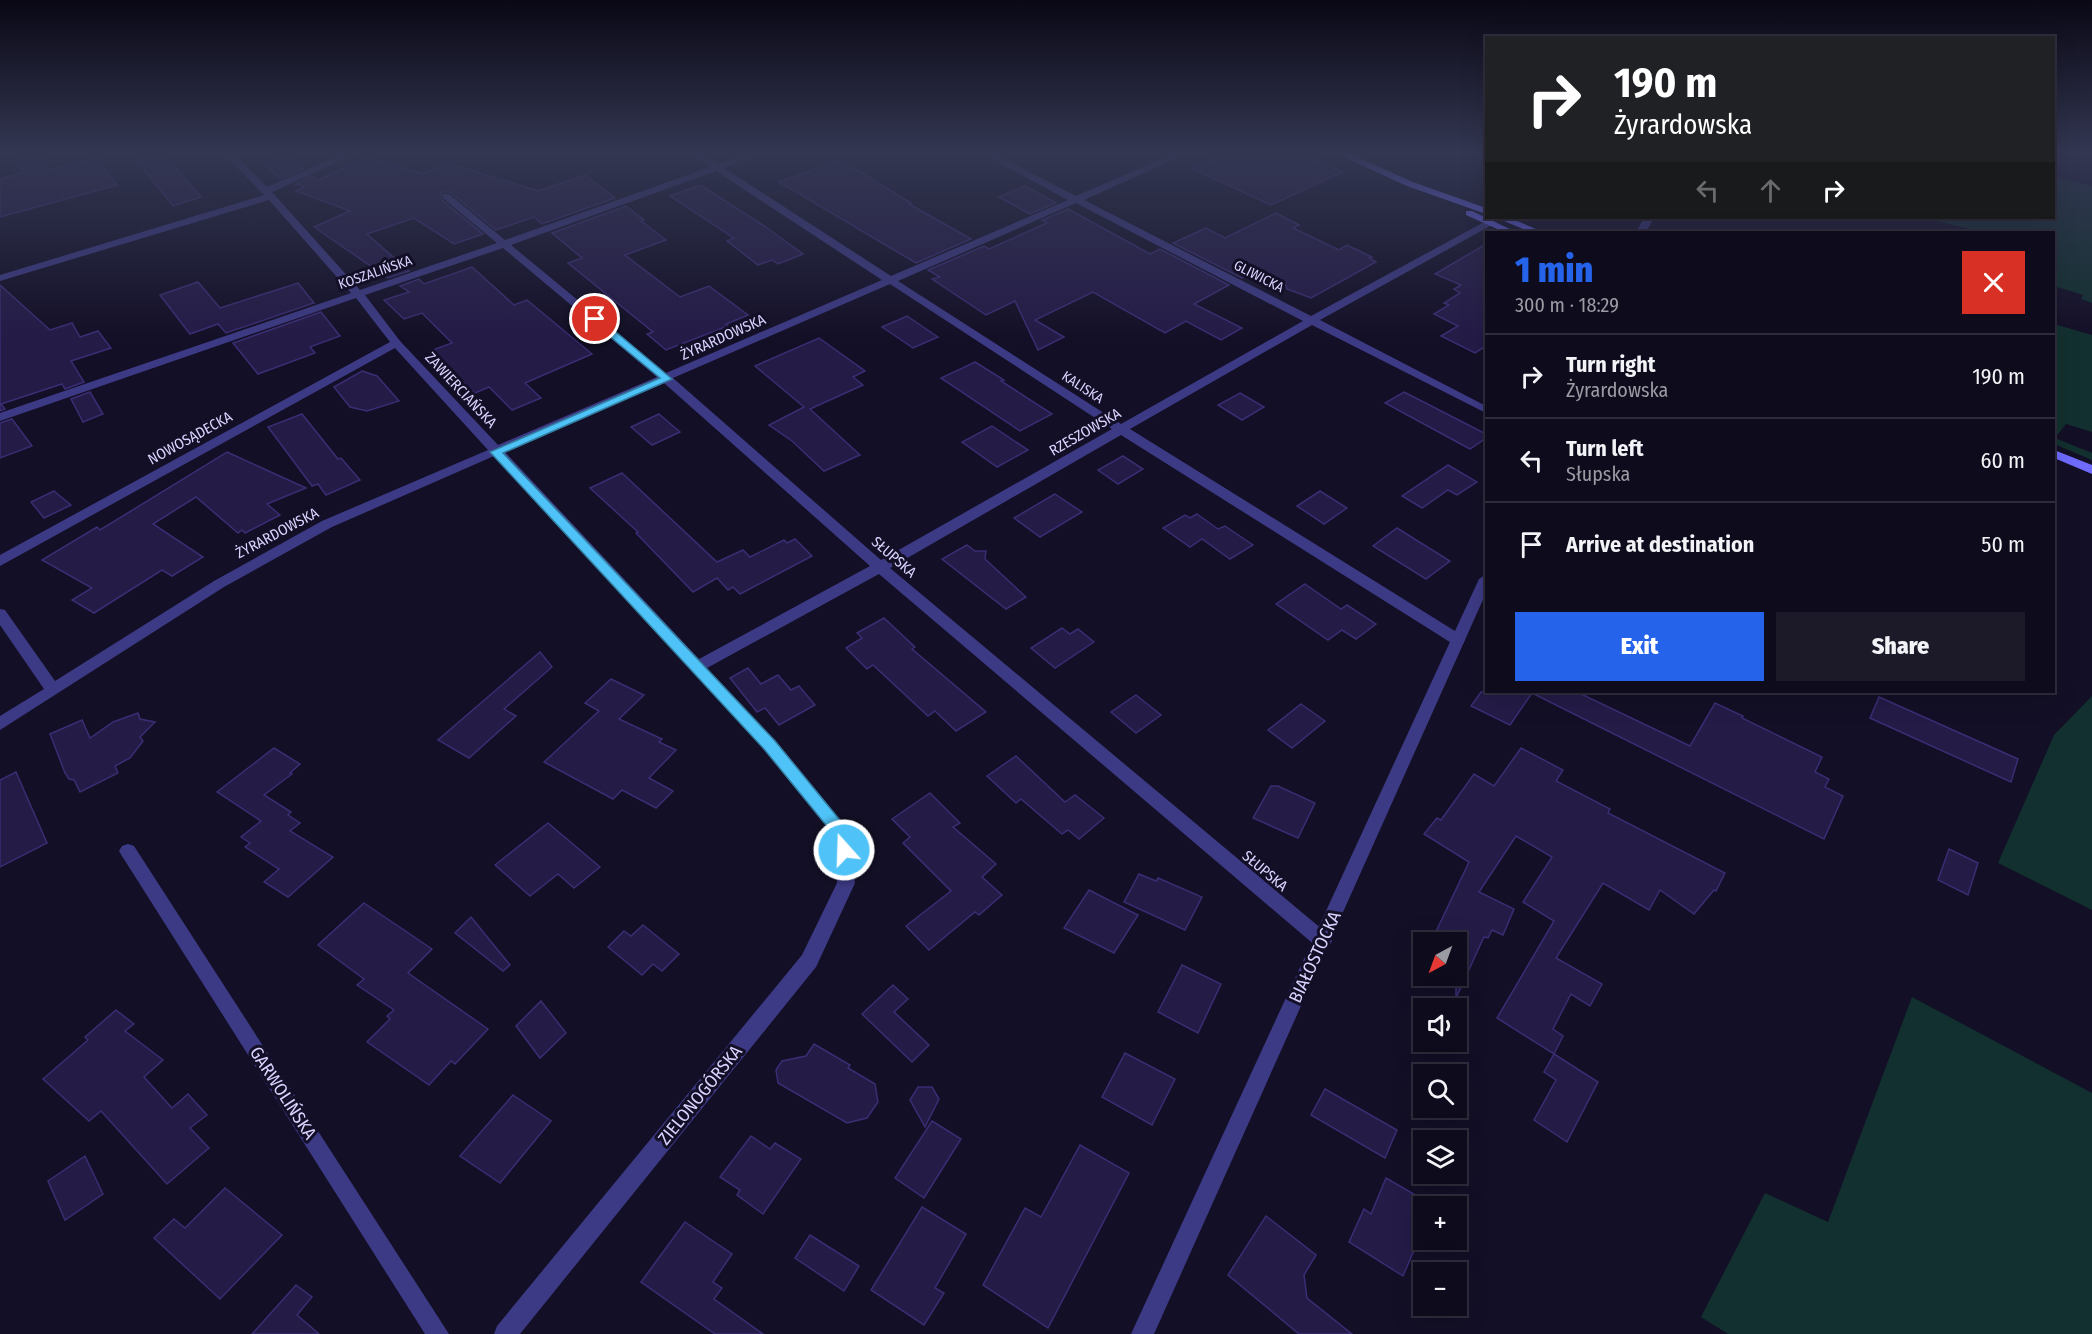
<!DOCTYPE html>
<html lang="en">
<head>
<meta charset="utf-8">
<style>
  body { margin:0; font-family:"Fira Sans Condensed",sans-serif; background:#1c1929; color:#f1f3f6; height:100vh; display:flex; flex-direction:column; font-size:22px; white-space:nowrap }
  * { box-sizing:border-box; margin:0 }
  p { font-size:20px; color:#9b9ba3 }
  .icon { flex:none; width:33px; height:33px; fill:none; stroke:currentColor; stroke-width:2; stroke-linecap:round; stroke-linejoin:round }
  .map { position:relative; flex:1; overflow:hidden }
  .side { position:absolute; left:1485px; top:231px; width:570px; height:462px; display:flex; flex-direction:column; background:#0e0b1c; border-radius:0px; box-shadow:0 6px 24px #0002,0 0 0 2px #2e2b3b }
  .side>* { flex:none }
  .banner { position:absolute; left:1485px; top:36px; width:570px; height:183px; border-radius:0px; box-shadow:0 6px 24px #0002,0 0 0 2px #2e2b3b; background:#202124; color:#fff; overflow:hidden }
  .needle { width:39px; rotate:221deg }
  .fabs { position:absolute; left:1413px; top:932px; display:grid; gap:12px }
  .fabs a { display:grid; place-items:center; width:54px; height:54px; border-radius:0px; background:#0e0b1c; box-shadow:0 6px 24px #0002,0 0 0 2px #2e2b3b; font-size:30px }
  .pin { position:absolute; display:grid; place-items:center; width:51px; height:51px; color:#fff; margin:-26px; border:3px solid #fff; border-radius:50%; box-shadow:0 2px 6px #0007 }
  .me { position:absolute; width:66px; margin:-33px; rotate:340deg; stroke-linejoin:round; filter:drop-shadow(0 0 4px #0008) }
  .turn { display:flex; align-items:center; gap:21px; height:126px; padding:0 30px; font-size:27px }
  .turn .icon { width:78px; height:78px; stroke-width:2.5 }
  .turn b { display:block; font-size:42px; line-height:51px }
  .lanes { display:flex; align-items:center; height:57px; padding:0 30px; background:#0003; justify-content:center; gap:30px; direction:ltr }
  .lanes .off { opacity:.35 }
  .round { display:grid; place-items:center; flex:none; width:63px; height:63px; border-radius:0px; background:#1c1929 }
  .overview { display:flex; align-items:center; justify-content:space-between; height:102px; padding:0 30px }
  h1 { font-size:36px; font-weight:800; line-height:45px; color:#2563eb }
  .primary-button { display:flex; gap:12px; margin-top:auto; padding:12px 30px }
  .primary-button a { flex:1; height:69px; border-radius:0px; background:#2563eb; color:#fff; font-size:24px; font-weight:800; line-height:69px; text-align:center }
  .primary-button a+a { background:#1c1929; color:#f1f3f6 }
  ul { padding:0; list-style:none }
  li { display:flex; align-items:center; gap:18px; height:84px; padding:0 30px; border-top:2px solid #2e2b3b }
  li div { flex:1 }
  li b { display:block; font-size:22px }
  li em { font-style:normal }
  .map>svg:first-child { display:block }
</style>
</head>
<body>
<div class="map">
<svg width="2092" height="1334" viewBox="0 0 2092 1334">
  <rect width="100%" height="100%" fill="#130f26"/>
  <g fill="#12302f">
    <path d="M2054,177L2092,186V303L2081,299L2083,295L2054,286V232H1980L1927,218H2054Z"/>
    <path d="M2054,324L2092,335V432L2066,424L2055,438L2092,453V460L2054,444Z"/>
    <path d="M2092,696V910L1998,863L2054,735Z"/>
    <path d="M1912,997L2092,1093V1334H1728L1701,1317L1765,1193L1828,1222Z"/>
  </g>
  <g fill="#241b47" stroke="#3b2d73" stroke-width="1.5">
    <path d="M36,153L50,170L97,158L117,185L0,217V179L25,172L15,160Z"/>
    <path d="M1228,153H1300L1343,172L1271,205L1191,168Z"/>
    <path d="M163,154L175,167L201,197L173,206L137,161Z"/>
    <path d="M289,155L303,169L280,179L264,163Z"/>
    <path d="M367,157L424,174L447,163L538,191L585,175L615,198L542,224L534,217L496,230L450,192H443L441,194L442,200L483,234L454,244L414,218L367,234L409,271L388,278L314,227L350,211L296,191L305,187L296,184L312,176L317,181Z"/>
    <path d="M840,160L911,203L909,204L971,239L916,263L779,182Z"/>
    <path d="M698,186H702L763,225L803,254L778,264L772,260L758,265L727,241L734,238L670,196Z"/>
    <path d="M1025,186L1056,203L1030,214L999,197Z"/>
    <path d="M626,206L644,220L641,221L666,240L625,255L680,297L709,286L748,315L726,324L728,326L666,350L647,334L653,332L568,263L582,258L552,233Z"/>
    <path d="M1068,209L1150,254L1160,249L1229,285L1194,304L1242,328L1221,340L1186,321L1165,333L1093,292L1035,320L1064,337L1038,350L1015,301L986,315L932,279L940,277L928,270L984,246L989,249L1047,223L1042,220Z"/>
    <path d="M1276,213L1299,225L1293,228L1339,250L1347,245L1372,257L1369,258L1376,262L1311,298L1287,289L1284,281L1270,280L1254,272L1242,278L1173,243L1206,228L1225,238Z"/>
    <path d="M1486,244V346L1475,353L1441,336L1458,326L1434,314L1449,305L1444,303L1460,293L1454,289L1461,285L1435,274Z"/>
    <path d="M472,267L514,305L527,300L592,354L525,383L541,398L512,410L489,387L475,393L430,351L452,343L422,313L404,319L384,300L409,292L400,286L419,279L424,284Z"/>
    <path d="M198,282L220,308L298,283L314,303L226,333L218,324L190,334L160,295Z"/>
    <path d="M0,285L50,330L72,323L80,337L98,331L111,348L71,361L84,382L65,389L62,384L1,404L5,409L0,411Z"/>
    <path d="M321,312L340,336L310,347L315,353L258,374L233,343Z"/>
    <path d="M907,316L938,337L913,348L882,327Z"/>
    <path d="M819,338L865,371L853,377L863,385L810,409L860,455L824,471L792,441L769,425L804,407L755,366Z"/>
    <path d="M975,362L1004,380L1001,381L1052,414L1020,431L941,378Z"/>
    <path d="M362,371L377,376L399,401L367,411L350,407L334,387Z"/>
    <path d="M90,392L103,414L83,422L71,399Z"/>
    <path d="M1404,392L1486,434V438L1470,449L1385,403Z"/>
    <path d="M1240,393L1264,407L1242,420L1218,405Z"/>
    <path d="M302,414L338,459L341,458L360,480L326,495L318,484L312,486L268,427Z"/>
    <path d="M659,414L680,432L652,445L631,427Z"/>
    <path d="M12,419L32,446L0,458V423Z"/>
    <path d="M992,426L1028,450L997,467L962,442Z"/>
    <path d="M227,452L306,488L267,504L280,515L245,533L242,530L238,533L196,497L153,524L203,557L172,576L162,570L94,613L72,600L92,588L42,560L97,527L100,530Z"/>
    <path d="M1123,456L1143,469L1118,484L1098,470Z"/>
    <path d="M1448,465L1477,482L1457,495L1448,490L1422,508L1402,496Z"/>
    <path d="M622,473L717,562L743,550L750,557L784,540L787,543L795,539L812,556L740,594L733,587L728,590L717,578L693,592L636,533L638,532L590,488Z"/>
    <path d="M54,491L71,505L44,518L31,502Z"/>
    <path d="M1320,491L1347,508L1324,524L1297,506Z"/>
    <path d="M1055,494L1082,512L1040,537L1014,518Z"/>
    <path d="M1197,514L1218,529L1225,526L1253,545L1230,559L1202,539L1190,547L1163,528L1185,515L1190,518Z"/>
    <path d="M1397,528L1450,561L1426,579L1373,546Z"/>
    <path d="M967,545L975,551H986L985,559L1026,597L1006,609L942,559Z"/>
    <path d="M1305,584L1341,609L1347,605L1376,624L1356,639L1342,630L1328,640L1276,604Z"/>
    <path d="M884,618L915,647L912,649L986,712L956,731L935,711L928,716L873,665L867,669L846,648L862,638L857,633Z"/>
    <path d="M1062,628L1070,634L1078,629L1094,642L1055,668L1031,648Z"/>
    <path d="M540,652L552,667L504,709L516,716L469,758L438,740Z"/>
    <path d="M748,668L761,684L778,675L791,690L799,686L815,705L779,725L765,708L757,712L730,678Z"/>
    <path d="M611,679L644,695L619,719L662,739L659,742L676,750L649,778L673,791L656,808L622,790L613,799L544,762L599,711L585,703Z"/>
    <path d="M1481,692H1577L1690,746L1715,703L1743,716L1742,718L1822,757L1815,772L1829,779L1825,787L1843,796L1824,839L1532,693L1510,725L1471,706Z"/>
    <path d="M1136,695L1161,715L1136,733L1111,712Z"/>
    <path d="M1879,697L2018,759L2011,782L1870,718Z"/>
    <path d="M1301,704L1325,721L1292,748L1268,730Z"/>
    <path d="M138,713L140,719L155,722L140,737L143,741L130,758L115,766L118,773L80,792L74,780L69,779L65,773L50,734L82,720L90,738L113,722Z"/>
    <path d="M274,748L300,764L290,773L292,774L264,795L291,812L288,815L300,823L290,831L333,857L288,897L264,882L279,869L245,847L250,843L241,837L261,821L217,792Z"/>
    <path d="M1521,748L1563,770L1556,781L1610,809L1608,813L1725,873L1716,891L1714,890L1694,914L1660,890L1649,910L1603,883L1556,958L1602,984L1590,1006L1571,994L1553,1029L1563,1036L1554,1054L1497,1018L1554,921L1523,902L1552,857L1516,836L1479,892L1514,909L1503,935L1492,930L1488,938L1484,937L1456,998V942H1431L1469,862L1424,834L1437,818L1441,820L1474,774L1494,786Z"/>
    <path d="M1016,756L1065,802L1075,795L1104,818L1079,839L1068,830L1062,834L1021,799L1016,803L987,776Z"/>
    <path d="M16,772L47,843L0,867V780Z"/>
    <path d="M1271,786H1278L1315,803L1298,838L1253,818Z"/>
    <path d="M930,793L960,823L953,827L996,864L982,877L1002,895L979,915L975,912L929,950L906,926L951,891L903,843L910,837L892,819Z"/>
    <path d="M548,823L600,867L574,888L558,874L530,896L495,865Z"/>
    <path d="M1949,849L1978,863L1968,895L1938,880Z"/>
    <path d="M1139,874L1156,881L1158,878L1202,897L1185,930L1124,902Z"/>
    <path d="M1089,890L1138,915L1114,953L1064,928Z"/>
    <path d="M364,903L432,949L408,973L488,1029L455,1064L451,1061L429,1085L367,1042L390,1019L387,1016L394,1010L357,985L364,979L318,945Z"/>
    <path d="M471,917L510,965L503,971L455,933Z"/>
    <path d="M643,925L679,954L662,971L653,964L642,975L608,947L624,931L631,936Z"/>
    <path d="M1182,965L1221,984L1198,1033L1158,1012Z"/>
    <path d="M893,985L908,999L894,1012L929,1045L912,1062L862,1014Z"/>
    <path d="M541,1001L566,1033L540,1058L516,1026Z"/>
    <path d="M116,1010L134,1024L125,1031L163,1060L144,1077L172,1108L188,1094L207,1115L190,1128L209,1148L167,1184L101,1111L89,1121L43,1079L88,1040L85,1037Z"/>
    <path d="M814,1044L850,1065L848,1068L875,1084L878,1102L867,1118L847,1123L778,1083L776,1070L782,1061L806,1056Z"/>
    <path d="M1125,1053L1175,1079L1152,1125L1102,1097Z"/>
    <path d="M1554,1054L1598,1082L1567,1142L1534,1120L1556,1080L1544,1072Z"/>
    <path d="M918,1087H932L939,1099L925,1127L910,1100Z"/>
    <path d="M1325,1089L1397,1130L1385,1158L1311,1115Z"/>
    <path d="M513,1095L551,1121L500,1183L460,1156Z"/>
    <path d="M932,1121L961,1139L924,1198L895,1178Z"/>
    <path d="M751,1136L770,1149L775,1143L801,1159L763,1214L737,1195L740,1190L720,1177Z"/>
    <path d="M1080,1145L1129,1173L1048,1328L983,1285L1025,1208L1041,1217Z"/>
    <path d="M85,1156L103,1194L65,1220L48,1181Z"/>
    <path d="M1386,1178L1424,1200V1227L1403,1276L1349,1242L1364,1209L1371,1214Z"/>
    <path d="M225,1188L282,1235L220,1299L154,1238L174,1219L185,1228Z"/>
    <path d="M922,1207L966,1234L935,1288L944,1293L924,1325L871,1290Z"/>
    <path d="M1266,1216L1316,1255L1304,1275L1307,1298L1352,1334H1299L1228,1275Z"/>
    <path d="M685,1222L732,1254L713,1282L722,1288L714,1299L763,1334H715L641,1282Z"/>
    <path d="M810,1235L859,1266L844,1291L795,1258Z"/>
    <path d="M296,1285L312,1297L297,1315L319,1334H252Z"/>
  </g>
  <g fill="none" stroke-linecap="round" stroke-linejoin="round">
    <g fill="#3d3a85" fill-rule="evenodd">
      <path d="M223,153H233L267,187L345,153H358L272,192L360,290L497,243L443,198V194H449L505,240L710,167L690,153H701L718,164L748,153H762L724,168L891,276L1068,200L981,153H993L1076,196L1175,153H1188L1084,200L1311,316L1486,221H1492V225L1320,320L1486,406V413L1312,325L1130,429L1463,636L1465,640L1463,644H1453L1121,435L890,568L1329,935L1332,941L1329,947L1323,949L1317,947L879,574L707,668L776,741L848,829L850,834L855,883L816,967L520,1334H494L497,1326L802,955L837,883L834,836L764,749L494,456L332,527L224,587L0,730V716L44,689L0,625V609L5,610L55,681L214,581L322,521L488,450L395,348L0,566V555L390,342L356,298L0,421V413L351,293L269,200L0,281V275L264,195ZM716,171L882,280L666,373L511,245ZM1076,203L1303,321L1121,424L898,281ZM503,248L657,377L498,445L400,341L365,295ZM890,284L1112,429L881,560L673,378ZM664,383L870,566L699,659L505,452Z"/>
      <path d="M128,844L134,846L449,1334H425L122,856L119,851L122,846Z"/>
    </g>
    <g fill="#3d3a85" fill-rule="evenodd">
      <path d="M1644,218H1654L1646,232H1636Z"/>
      <path d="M1486,574V593L1154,1334H1131L1479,579Z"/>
    </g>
    <g fill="#6f6bff" fill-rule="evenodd">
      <path d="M1335,153H1348L1413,182L1486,208V214L1407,186Z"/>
      <path d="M1466,211H1472L1516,232H1504L1466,215Z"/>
      <path d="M1497,218H1510L1543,232H1530Z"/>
      <path d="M2054,450L2092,465V474L2054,458Z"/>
    </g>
  </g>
  <linearGradient id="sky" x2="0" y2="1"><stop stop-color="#0a0815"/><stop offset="0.45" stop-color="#333752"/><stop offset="1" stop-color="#333752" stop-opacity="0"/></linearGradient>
  <rect width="2092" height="340" fill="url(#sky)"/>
  <path fill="#4fc3f7" stroke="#337fa1" stroke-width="1.5" d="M591,317H598L672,379L503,453L775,741L848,830L851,850L849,855L844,857L838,855L835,836L764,749L490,452L660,378L591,321Z"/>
  <g text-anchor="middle" stroke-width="6" stroke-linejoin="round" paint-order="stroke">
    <g font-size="14" fill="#d9d4ff" stroke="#130f26">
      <text transform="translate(375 272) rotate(-19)" y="5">KOSZALIŃSKA</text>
      <text transform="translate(1259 276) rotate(27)" y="5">GLIWICKA</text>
      <text transform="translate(1083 387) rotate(33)" y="5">KALISKA</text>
    </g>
    <g font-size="15" fill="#d9d4ff" stroke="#130f26">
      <text transform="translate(723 337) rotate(-24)" y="5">ŻYRARDOWSKA</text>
      <text transform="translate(461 390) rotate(47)" y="5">ZAWIERCIAŃSKA</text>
      <text transform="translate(1085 432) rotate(-30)" y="5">RZESZOWSKA</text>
      <text transform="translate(190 438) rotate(-29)" y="5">NOWOSĄDECKA</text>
      <text transform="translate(277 533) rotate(-28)" y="5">ŻYRARDOWSKA</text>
      <text transform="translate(894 557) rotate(41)" y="5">SŁUPSKA</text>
      <text transform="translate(1265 871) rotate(40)" y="5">SŁUPSKA</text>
    </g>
    <g font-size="18" fill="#d9d4ff" stroke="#130f26">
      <text transform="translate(1315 957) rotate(-65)" y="6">BIAŁOSTOCKA</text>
      <text transform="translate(283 1093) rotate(57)" y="6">GARWOLIŃSKA</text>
      <text transform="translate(700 1095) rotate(-51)" y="6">ZIELONOGÓRSKA</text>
    </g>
  </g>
</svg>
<div class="fabs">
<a><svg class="needle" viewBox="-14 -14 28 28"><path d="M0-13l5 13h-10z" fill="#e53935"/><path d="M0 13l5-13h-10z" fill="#9b9ba3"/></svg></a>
<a><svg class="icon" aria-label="sound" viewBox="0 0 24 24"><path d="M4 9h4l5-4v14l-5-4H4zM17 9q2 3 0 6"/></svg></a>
<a><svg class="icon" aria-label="search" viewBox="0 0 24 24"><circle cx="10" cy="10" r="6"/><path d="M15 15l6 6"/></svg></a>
<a><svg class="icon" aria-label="layers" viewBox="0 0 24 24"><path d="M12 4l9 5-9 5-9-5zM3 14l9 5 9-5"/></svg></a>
<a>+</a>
<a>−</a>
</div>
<div class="pin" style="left:595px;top:319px;background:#d93025"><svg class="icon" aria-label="arrive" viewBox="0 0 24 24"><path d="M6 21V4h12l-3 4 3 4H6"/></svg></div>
<svg class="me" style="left:844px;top:850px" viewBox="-20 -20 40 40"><circle r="17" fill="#4fc3f7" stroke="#fff" stroke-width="3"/><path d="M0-11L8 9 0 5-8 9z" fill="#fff"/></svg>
<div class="banner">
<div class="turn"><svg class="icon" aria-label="right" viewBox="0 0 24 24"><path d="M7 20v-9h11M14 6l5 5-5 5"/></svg><div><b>190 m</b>Żyrardowska</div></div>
<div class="lanes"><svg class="icon off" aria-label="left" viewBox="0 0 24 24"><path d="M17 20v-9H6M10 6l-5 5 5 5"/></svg><svg class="icon off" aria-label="ahead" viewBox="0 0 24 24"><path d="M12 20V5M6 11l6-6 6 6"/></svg><svg class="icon" aria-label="right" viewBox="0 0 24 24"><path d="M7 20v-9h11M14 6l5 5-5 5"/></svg></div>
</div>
<section class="side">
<div class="overview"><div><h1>1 min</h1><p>300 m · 18:29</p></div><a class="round" style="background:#d93025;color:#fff"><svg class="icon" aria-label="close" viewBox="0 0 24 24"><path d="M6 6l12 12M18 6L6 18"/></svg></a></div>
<ul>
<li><svg class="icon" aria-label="right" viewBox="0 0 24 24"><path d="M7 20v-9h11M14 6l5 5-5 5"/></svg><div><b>Turn right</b><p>Żyrardowska</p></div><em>190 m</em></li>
<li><svg class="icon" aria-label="left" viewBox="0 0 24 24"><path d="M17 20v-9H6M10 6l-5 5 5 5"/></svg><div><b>Turn left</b><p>Słupska</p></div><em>60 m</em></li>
<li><svg class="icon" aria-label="arrive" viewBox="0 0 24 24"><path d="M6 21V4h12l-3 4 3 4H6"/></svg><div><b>Arrive at destination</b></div><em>50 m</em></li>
</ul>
<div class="primary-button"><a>Exit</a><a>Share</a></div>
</section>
</div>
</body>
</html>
